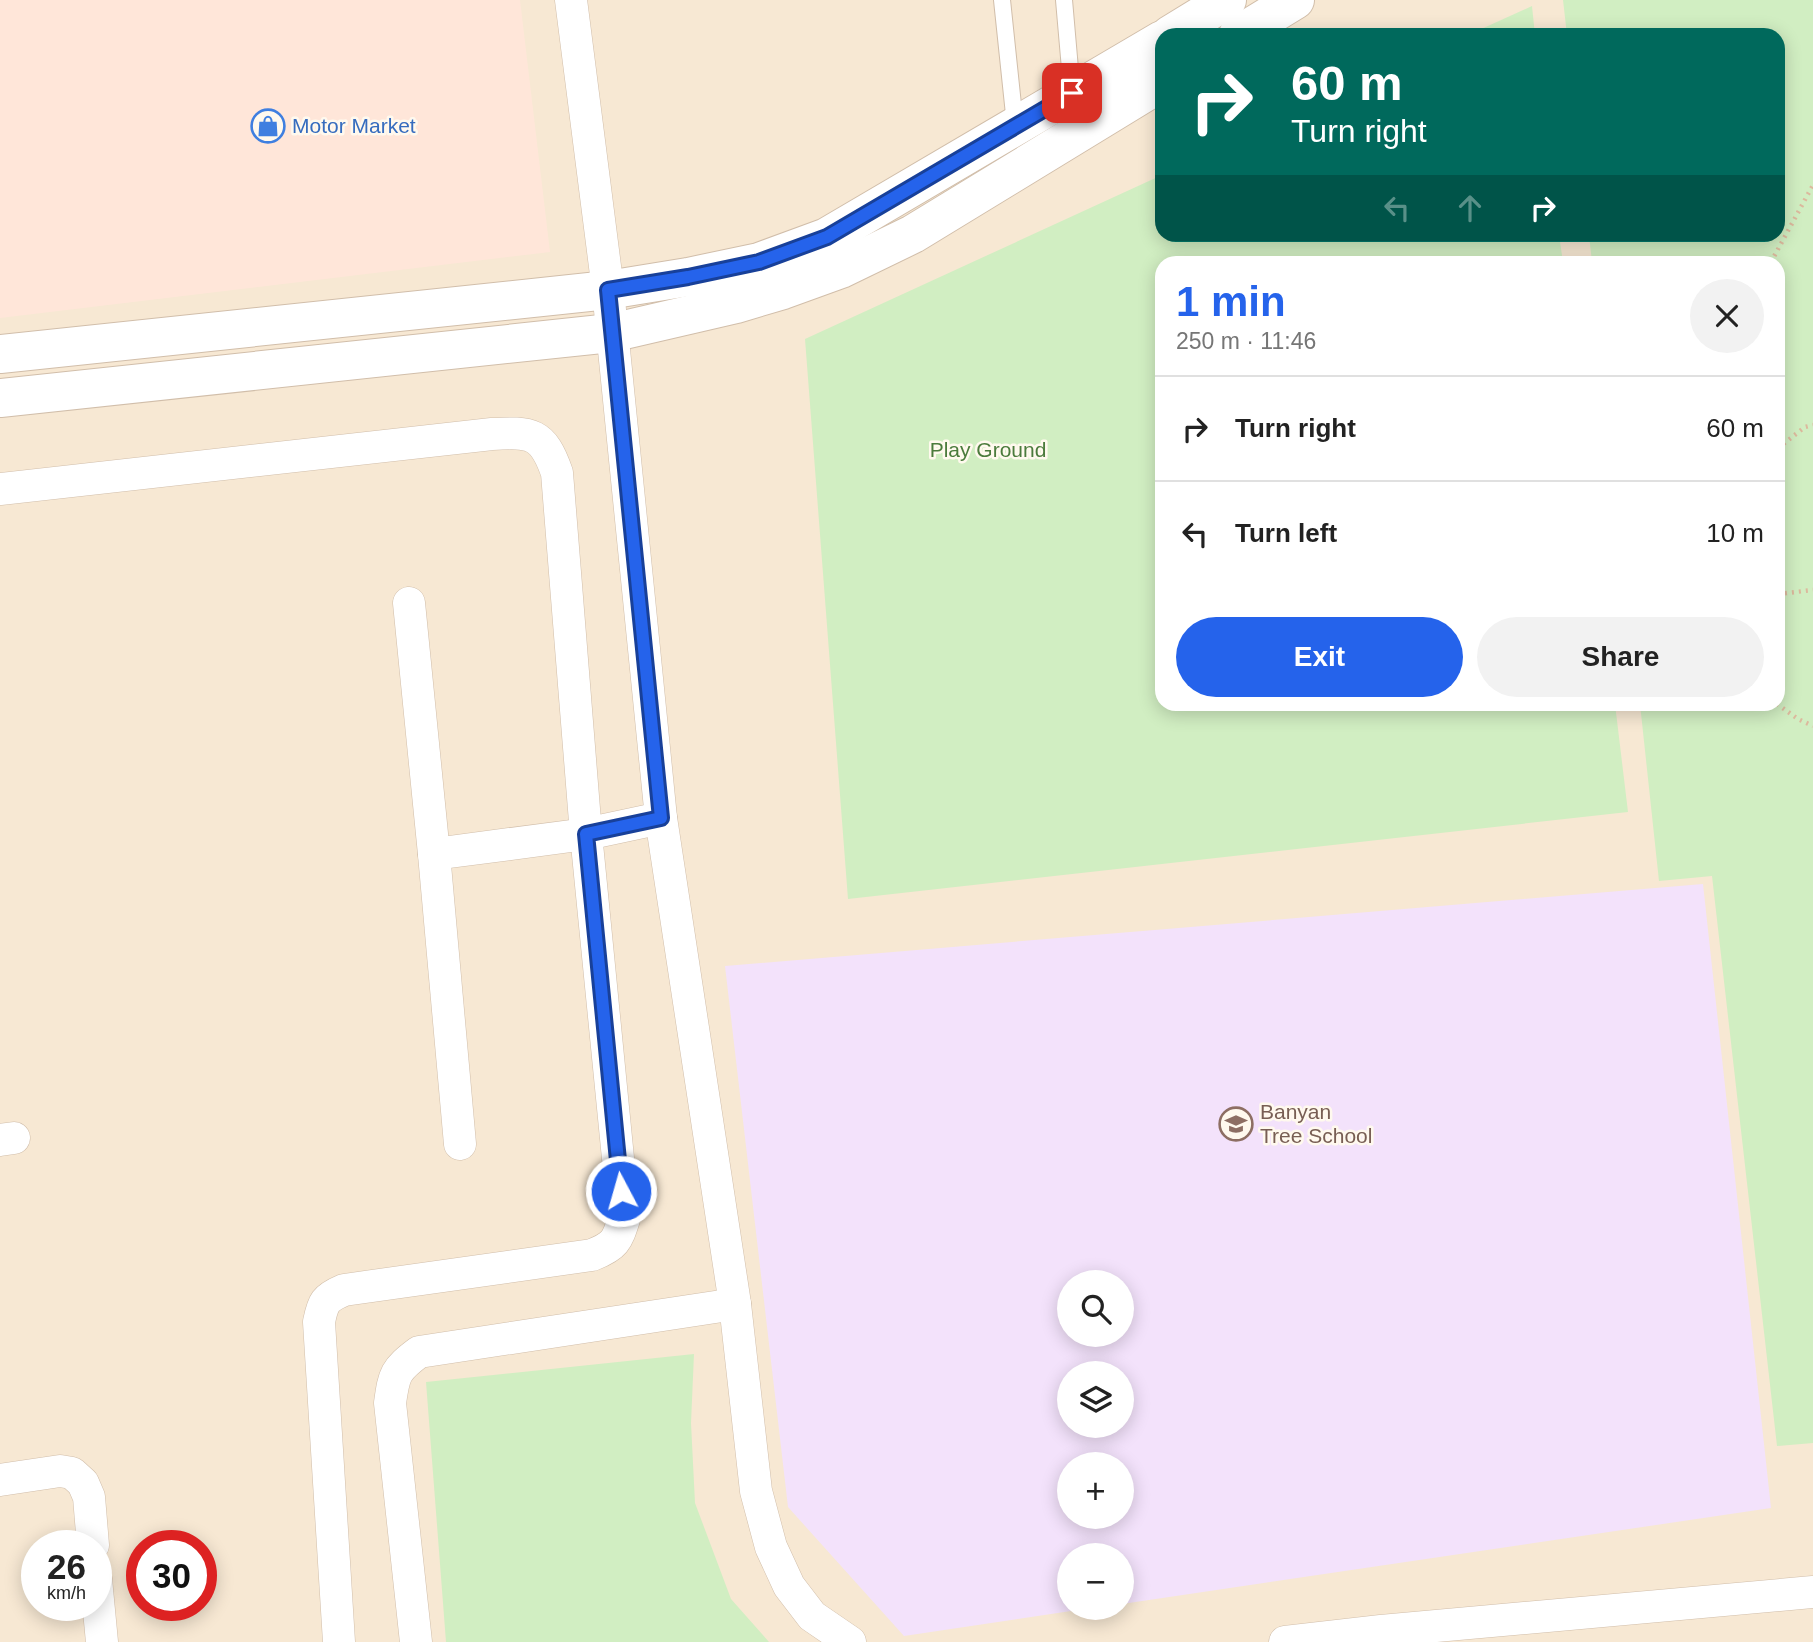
<!DOCTYPE html>
<html lang="en">
<head>
<meta charset="utf-8">
<style>
  body { margin:0; font-family:Arial,sans-serif; background:#f2f2f2; color:#222; height:100vh; display:flex; flex-direction:column; font-size:26px; white-space:nowrap }
  * { box-sizing:border-box; margin:0 }
  p { font-size:23px; color:#767676 }
  .icon { flex:none; width:38px; height:38px; fill:none; stroke:currentColor; stroke-width:2; stroke-linecap:round; stroke-linejoin:round }
  .map { position:relative; flex:1; overflow:hidden }
  .drawer { position:absolute; left:1155px; top:256px; width:630px; height:455px; display:flex; flex-direction:column; background:#fff; border-radius:21px; box-shadow:0 4px 18px #0003 }
  .drawer>* { flex:none }
  .guide { position:absolute; left:1155px; top:28px; width:630px; height:214px; border-radius:21px; box-shadow:0 4px 18px #0003; background:#00695c; color:#fff; overflow:hidden }
  .fabs { position:absolute; left:1057px; top:1270px; display:grid; gap:14px }
  .fabs a { display:grid; place-items:center; width:77px; height:77px; border-radius:50%; background:#fff; box-shadow:0 4px 18px #0003; font-size:35px }
  .speed { position:absolute; left:21px; top:1530px; display:flex; gap:14px; font-size:35px; font-weight:700; text-align:center }
  .speed>* { display:grid; place-content:center; width:91px; height:91px; border-radius:50%; background:#fff; box-shadow:0 4px 18px #0003; line-height:1 }
  .speed small { font-size:18px; font-weight:400 }
  .speed .limit { border:10px solid #d22; background:#fff; color:#111 }
  .pin { position:absolute; display:grid; place-items:center; width:60px; height:60px; color:#fff; margin:-30px; border-radius:14px; box-shadow:0 4px 10px #0006 }
  .me { position:absolute; width:77px; margin:-38px; rotate:354deg; stroke-linejoin:round; filter:drop-shadow(0 0 5px #0008) }
  .turn { display:flex; align-items:center; gap:24px; height:147px; padding:0 21px; font-size:32px }
  .turn .icon { width:91px; height:91px; stroke-width:2.5 }
  .turn b { display:block; font-size:49px; line-height:60px }
  .lanes { display:flex; align-items:center; height:66px; padding:0 21px; background:#0003; justify-content:center; gap:35px; direction:ltr }
  .lanes .off { opacity:.35 }
  .round { display:grid; place-items:center; flex:none; width:74px; height:74px; border-radius:37px; background:#f2f2f2 }
  .summary { display:flex; align-items:center; justify-content:space-between; height:119px; padding:0 21px }
  h1 { font-size:42px; font-weight:700; line-height:52px; color:#2563eb }
  .action { display:flex; gap:14px; margin-top:auto; padding:14px 21px }
  .action a { flex:1; height:80px; border-radius:42px; background:#2563eb; color:#fff; font-size:28px; font-weight:700; line-height:80px; text-align:center }
  .action a+a { background:#f2f2f2; color:#222 }
  ul { padding:0; list-style:none }
  li { display:flex; align-items:center; gap:21px; height:105px; padding:0 21px; border-top:2px solid #e0e0e0 }
  li div { flex:1 }
  li b { display:block; font-size:26px }
  li em { font-style:normal }
  .map>svg:first-child { display:block }
</style>
</head>
<body>
<div class="map">
<svg width="1813" height="1642" viewBox="0 0 1813 1642">
  <rect width="100%" height="100%" fill="#fef6e6"/>
  <path fill="#f7e8d3" fill-rule="evenodd" d="M0,0H1813V1642H0ZM1162,35H1778V234H1162ZM1162,262H1778V704H1162ZM1069,1283H1122V1335H1069ZM1069,1374H1122V1426H1069ZM1069,1465H1122V1517H1069ZM37,1545H96V1605H37ZM142,1545H201V1605H142ZM1069,1556H1122V1608H1069Z"/>
  <path fill="#ffe6d9" d="M0,0H520L550,252L0,318Z"/>
  <path fill="#f3e2fb" fill-rule="evenodd" d="M1703,884L1771,1508L1122,1604V1556H1069V1608H1091L904,1636L788,1507L725,966ZM1069,1283H1122V1335H1069ZM1069,1374H1122V1426H1069ZM1069,1465H1122V1517H1069Z"/>
  <g fill="#d1eec2">
    <path d="M1563,0H1813V1443L1777,1446L1712,876L1659,881L1640,704H1778V262H1592L1589,235L1778,234V35H1567Z"/>
    <path d="M1532,6L1535,35H1468Z"/>
    <path d="M1162,175V234L1559,235L1563,262H1162V704H1615L1628,812L848,899L805,339Z"/>
    <path d="M694,1354L691,1423L695,1503L731,1599L769,1642H446L426,1382Z"/>
  </g>
  <g fill="none" stroke-linecap="round" stroke-linejoin="round">
    <defs>
      <g id="service">
        <path d="M1002,0L1015,124"/>
        <path d="M1064,0L1072,92"/>
      </g>
      <g id="minor">
        <path d="M571,0L608,290L661,818L735,1304L756,1491L771,1547L789,1586L812,1616L850,1642"/>
        <path d="M0,489L492,434C531,432 543,432 557,473L586,834L624,1219C617,1241 615,1246 592,1255L344,1290C325,1298 323,1302 319,1322L339,1642"/>
        <path d="M409,603L434,854L586,834L661,818"/>
        <path d="M434,854L460,1144"/>
        <path d="M0,1140L14,1138"/>
        <path d="M0,1480L60,1471L72,1473L83,1483L89,1497L93,1545"/>
        <path d="M96,1579L102,1642"/>
        <path d="M416,1642L390,1403C394,1374 395,1370 419,1352L735,1304"/>
        <path d="M1285,1642L1381,1631L1813,1592"/>
      </g>
      <g id="tertiary">
        <path d="M1170,35L1227,0"/>
        <path d="M1238,35L1295,0"/>
        <path d="M0,354L608,290L688,277L759,262L827,237L1162,40"/>
        <path d="M0,398L611,333L736,304L783,290L841,269L913,234L1162,82"/>
      </g>
    </defs>
    <use href="#service" stroke="#d1beaa" stroke-width="18"/>
    <use href="#minor" stroke="#d1beaa" stroke-width="33"/>
    <use href="#tertiary" stroke="#d1beaa" stroke-width="40"/>
    <g stroke="#dcb99d" stroke-width="4.5" stroke-dasharray="2 5" stroke-linecap="butt">
      <path d="M1771,262L1813,185"/>
      <path d="M1778,448L1805,427L1813,425"/>
      <path d="M1778,594L1813,590"/>
      <path d="M1777,704L1798,719L1813,726"/>
    </g>
    <use href="#service" stroke="#fff" stroke-width="16"/>
    <use href="#minor" stroke="#fff" stroke-width="32"/>
    <use href="#tertiary" stroke="#fff" stroke-width="38"/>
  </g>
  <g fill="none" stroke-linecap="round" stroke-linejoin="round">
    <defs>
      <path id="route" d="M621,1191L586,834L661,818L608,290L688,277L759,262L827,237L1072,93"/>
    </defs>
    <use href="#route" stroke="#184099" stroke-width="18"/>
    <use href="#route" stroke="#2563eb" stroke-width="12"/>
  </g>
  <defs>
    <symbol id="shop-ring" viewBox="-11 -11 22 22"><circle r="9.5" fill="#fff9ee" stroke="#3f7fe0" stroke-width="1.5"/><path d="M-5-2.5h2.3a2.7 3.5 0 0 1 5.4 0H5L5.5 6h-11ZM-1.5-2.5h3a1.5 2.3 0 0 0-3 0Z" fill="#3f7fe0"/></symbol>
    <symbol id="school-ring" viewBox="-11 -11 22 22"><circle r="9.5" fill="#fff9ee" stroke="#8d6e63" stroke-width="1.5"/><path d="M0-5L7-2L0 1L-7-2ZM-4 1L0 2.5L4 1V4Q0 6-4 4Z" fill="#8d6e63"/></symbol>
  </defs>
  <g fill-rule="evenodd">
    <use href="#shop-ring" x="249" y="107" width="38" height="38"/>
    <use href="#school-ring" x="1217" y="1105" width="38" height="38"/>
  </g>
  <g text-anchor="middle" stroke-width="5" stroke-linejoin="round" paint-order="stroke">
    <g font-size="21" fill="#366cbe" stroke="#fff9ee" text-anchor="start">
      <text x="292" y="133">Motor Market</text>
    </g>
    <g font-size="21" fill="#4b7b3c" stroke="#fff9ee">
      <text x="988" y="457">Play Ground</text>
    </g>
    <g font-size="21" fill="#785e54" stroke="#fff9ee" text-anchor="start">
      <text x="1260" y="1119">Banyan<tspan x="1260" dy="24">Tree School</tspan></text>
    </g>
  </g>
</svg>
<div class="fabs">
<a><svg class="icon" aria-label="search" viewBox="0 0 24 24"><circle cx="10" cy="10" r="6"/><path d="M15 15l6 6"/></svg></a>
<a><svg class="icon" aria-label="layers" viewBox="0 0 24 24"><path d="M12 4l9 5-9 5-9-5zM3 14l9 5 9-5"/></svg></a>
<a>+</a>
<a>−</a>
</div>
<div class="speed"><div>26<small>km/h</small></div><div class="limit">30</div></div>
<div class="pin" style="left:1072px;top:93px;background:#d93025"><svg class="icon" aria-label="arrive" viewBox="0 0 24 24"><path d="M6 21V4h12l-3 4 3 4H6"/></svg></div>
<svg class="me" style="left:621px;top:1191px" viewBox="-20 -20 40 40"><circle r="17" fill="#2563eb" stroke="#fff" stroke-width="3"/><path d="M0-11L8 9 0 5-8 9z" fill="#fff"/></svg>
<div class="guide">
<div class="turn"><svg class="icon" aria-label="right" viewBox="0 0 24 24"><path d="M7 20v-9h11M14 6l5 5-5 5"/></svg><div><b>60 m</b>Turn right</div></div>
<div class="lanes"><svg class="icon off" aria-label="left" viewBox="0 0 24 24"><path d="M17 20v-9H6M10 6l-5 5 5 5"/></svg><svg class="icon off" aria-label="ahead" viewBox="0 0 24 24"><path d="M12 20V5M6 11l6-6 6 6"/></svg><svg class="icon" aria-label="right" viewBox="0 0 24 24"><path d="M7 20v-9h11M14 6l5 5-5 5"/></svg></div>
</div>
<section class="drawer">
<div class="summary"><div><h1>1 min</h1><p>250 m · 11:46</p></div><a class="round"><svg class="icon" aria-label="close" viewBox="0 0 24 24"><path d="M6 6l12 12M18 6L6 18"/></svg></a></div>
<ul>
<li><svg class="icon" aria-label="right" viewBox="0 0 24 24"><path d="M7 20v-9h11M14 6l5 5-5 5"/></svg><div><b>Turn right</b></div><em>60 m</em></li>
<li><svg class="icon" aria-label="left" viewBox="0 0 24 24"><path d="M17 20v-9H6M10 6l-5 5 5 5"/></svg><div><b>Turn left</b></div><em>10 m</em></li>
</ul>
<div class="action"><a>Exit</a><a>Share</a></div>
</section>
</div>
</body>
</html>
